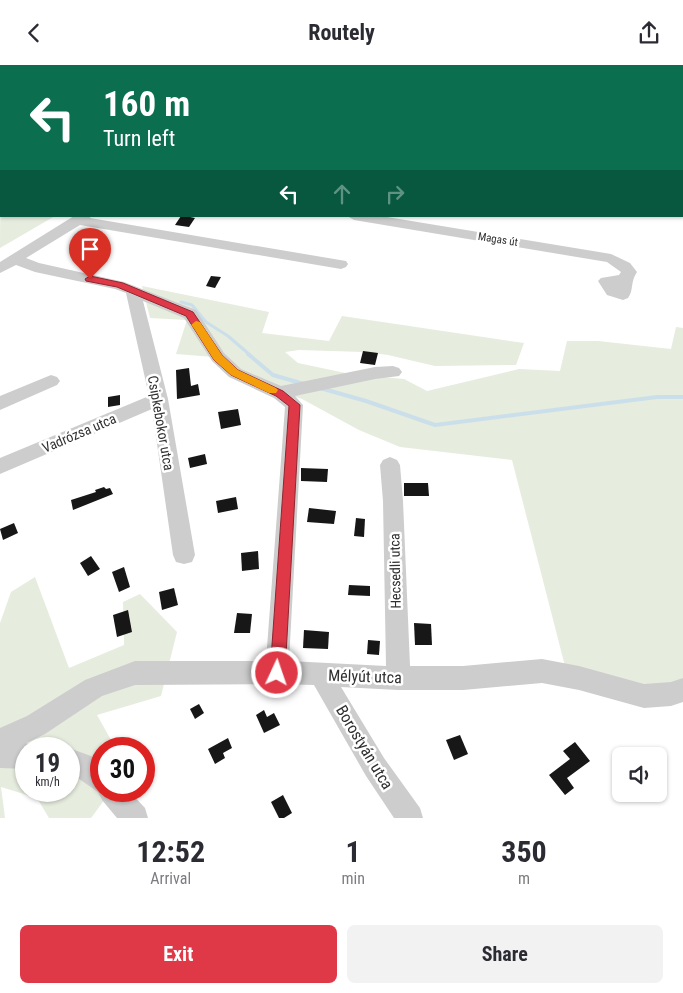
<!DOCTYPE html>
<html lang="en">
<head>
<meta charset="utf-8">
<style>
  body { margin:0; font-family:"Roboto Condensed",sans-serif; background:#f2f2f3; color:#2b2b33; height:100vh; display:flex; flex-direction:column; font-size:19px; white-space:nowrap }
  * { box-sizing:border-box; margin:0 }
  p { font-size:16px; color:#7c7c81 }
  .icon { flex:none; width:28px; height:28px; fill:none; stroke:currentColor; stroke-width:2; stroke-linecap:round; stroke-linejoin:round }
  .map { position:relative; height:753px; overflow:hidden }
  .side { display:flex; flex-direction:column; background:#fff; flex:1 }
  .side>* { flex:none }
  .banner { position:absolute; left:0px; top:0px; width:684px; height:152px; box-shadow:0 1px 4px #0004; background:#0b6e4f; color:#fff; overflow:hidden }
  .fabs { position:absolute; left:612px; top:682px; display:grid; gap:10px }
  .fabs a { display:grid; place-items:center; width:55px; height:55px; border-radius:8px; background:#fff; box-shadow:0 1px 4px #0004; font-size:25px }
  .speed { position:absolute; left:15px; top:672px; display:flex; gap:10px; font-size:25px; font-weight:700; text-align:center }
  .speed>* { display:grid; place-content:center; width:65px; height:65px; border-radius:50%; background:#fff; box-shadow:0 1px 4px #0004; line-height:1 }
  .speed small { font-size:12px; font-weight:400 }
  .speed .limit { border:8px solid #d22; background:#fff; color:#111 }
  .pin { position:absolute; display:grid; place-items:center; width:42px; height:42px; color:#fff; margin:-51px -21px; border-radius:50% 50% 50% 0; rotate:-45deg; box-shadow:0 0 5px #0007 }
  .pin .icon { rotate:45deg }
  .me { position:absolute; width:55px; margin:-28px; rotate:3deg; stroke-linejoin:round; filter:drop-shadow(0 0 4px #0008) }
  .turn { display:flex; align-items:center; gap:18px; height:105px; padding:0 20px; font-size:22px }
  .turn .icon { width:65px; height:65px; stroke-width:2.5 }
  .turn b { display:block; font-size:35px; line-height:42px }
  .lanes { display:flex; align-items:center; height:48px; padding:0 20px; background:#0003; justify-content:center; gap:25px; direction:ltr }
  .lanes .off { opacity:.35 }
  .eta { display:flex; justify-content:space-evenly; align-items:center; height:85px; text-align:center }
  .eta b { font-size:30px; font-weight:700; line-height:35px }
  .action { display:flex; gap:10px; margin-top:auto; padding:10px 20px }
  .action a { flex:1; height:58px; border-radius:8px; background:#df3948; color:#fff; font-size:20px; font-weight:700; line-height:58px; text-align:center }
  .action a+a { background:#f2f2f3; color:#2b2b33 }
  header { display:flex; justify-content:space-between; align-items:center; height:65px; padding:0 20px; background:#fff; font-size:22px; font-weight:700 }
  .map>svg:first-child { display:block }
</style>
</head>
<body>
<header><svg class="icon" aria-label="back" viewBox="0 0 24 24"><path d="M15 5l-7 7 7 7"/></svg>Routely<svg class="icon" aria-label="share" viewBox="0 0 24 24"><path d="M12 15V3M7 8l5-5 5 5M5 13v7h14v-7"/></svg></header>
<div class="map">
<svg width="683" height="753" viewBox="0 0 683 753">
  <rect width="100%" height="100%" fill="#fff"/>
  <g fill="#e6ecde" fill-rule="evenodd">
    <path d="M1,53V151H55L0,183Z"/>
    <path d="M142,221L269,247L262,268L329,276L342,251L524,278L516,300L435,301L388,290L364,287L299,285L285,287L298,298L350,309L404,314L427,326L519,304L560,306L567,276H598L671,284L676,262L683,263V616L648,628L566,605L512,395L400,382L359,365L302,334L241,313L214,292L176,289L187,255L150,253Z"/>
    <path d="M35,512L69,603L124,580L123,537L140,529L177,567L161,631L97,650L116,684H101V726H111L91,753H49L37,733L1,722L5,753H0V558L11,527ZM26,684H69V726H26Z"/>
  </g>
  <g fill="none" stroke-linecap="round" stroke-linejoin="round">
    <path stroke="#cbdfeb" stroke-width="3" d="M181,237L192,240L206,257L228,271L250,290"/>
    <g stroke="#cbdfeb" stroke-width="4">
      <path d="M248,289L273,310L304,319"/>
      <path d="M320,323L366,336L435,360L657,332H683"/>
    </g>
  </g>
  <g fill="#171717">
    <path d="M181,151H185L195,153L189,162L175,160Z"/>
    <path d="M211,211L221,212L215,223L206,221Z"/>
    <path d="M363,286L378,288L375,300L360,298Z"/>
    <path d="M189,303L191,321L198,319L200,330L177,334L176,305Z"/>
    <path d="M120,330V340L108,342V332Z"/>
    <path d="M238,344L241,360L221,364L218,347Z"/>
    <path d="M205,389L207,399L190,403L188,393Z"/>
    <path d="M301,403L328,404L327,417L301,416Z"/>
    <path d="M404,418H428L429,431H404Z"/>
    <path d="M104,422L106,424L110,423L113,429L73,445L71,435L96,427L95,425Z"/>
    <path d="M236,432L238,444L218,448L216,436Z"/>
    <path d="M309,443L336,446L334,459L307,457Z"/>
    <path d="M356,453L365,454L364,472L354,471Z"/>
    <path d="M14,458L18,468L3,475L0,464Z"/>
    <path d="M258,486L259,504L242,506L241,488Z"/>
    <path d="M91,491L100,504L88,511L80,498Z"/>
    <path d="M124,502L130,522L119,527L112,507Z"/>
    <path d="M349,520L370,521V531L348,530Z"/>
    <path d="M174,523L178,540L162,545L159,527Z"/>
    <path d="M128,545L132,567L117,572L113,550Z"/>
    <path d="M237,548L252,549L250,568H234Z"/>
    <path d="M414,558L431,559L432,580H415Z"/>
    <path d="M304,565L329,567L328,584L303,583Z"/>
    <path d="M368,575L380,576L379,590L367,589Z"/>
    <path d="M199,639L204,648L195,654L190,644Z"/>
    <path d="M264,645L267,652L274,648L280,660L264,668L256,650Z"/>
    <path d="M460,670L468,689L454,695L446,675Z"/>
    <path d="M228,673L232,683L223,688L225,693L215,699L208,684Z"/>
    <path d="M575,677L590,696L567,713L574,723L565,730L549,710L570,694L563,686Z"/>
    <path d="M283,730L292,748L284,753H279L271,737Z"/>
  </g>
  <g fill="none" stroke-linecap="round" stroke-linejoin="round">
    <g fill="#cdcdcd" fill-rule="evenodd">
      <rect x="682" y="88" width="1" height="8"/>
      <path d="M74,151H91L90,153L346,196L348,199L346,202L341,204L80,160L26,193L39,198L124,217L196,245L224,288L241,304L281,321L375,302L393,301L399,303L402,307L399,311L375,314L295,331L303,340L289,596L386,601L383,436L380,400L383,395L390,392L397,395L400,400L403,436L410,601H463L542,594L579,601L644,619L671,617L683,613V637L671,641L644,643L579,625L542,618L463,625H398L341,622L384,693L420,743L423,753H394L366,711L314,620L277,619L135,620L102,631L45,669L26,678L36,684H26V704L0,703V663L27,651L85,615L135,596H266L285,342L274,333L229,312L212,296L184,253L143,236L168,334L195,490L192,497L184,499L176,497L173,490L152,344L0,409V393L149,331L126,228L115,224L35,207L16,200L0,208V197Z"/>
      <path d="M347,151H381L611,189L630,198L637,207C630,217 634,225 628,233L623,235L607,230L598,216L601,213L619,210L621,207L607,197L354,155Z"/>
      <path d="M51,310L57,312L60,316L57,320L0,345V331Z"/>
      <path d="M69,683L91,691L101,699V726H129L145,743L148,753H117L102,735L98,727L75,711L69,709Z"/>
    </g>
  </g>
  <path fill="#df3948" stroke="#91252f" d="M90,211L123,218L193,247L222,290L238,305L283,326L300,340L285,608L282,612L277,615L272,612L270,608L289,341L276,331L231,310L214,295L186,251L117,222L86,216L85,214Z"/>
  <path fill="#f59e0b" d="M196,256L200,257L222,290L238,305L276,323L278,325L276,328H269L231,310L214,295L193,262L191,260Z"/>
  <g text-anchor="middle" stroke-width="5" stroke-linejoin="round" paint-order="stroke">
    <g font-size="11" fill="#303030" stroke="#fff">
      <text transform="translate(498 174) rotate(9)" y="4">Magas út</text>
    </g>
    <g font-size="14" fill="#303030" stroke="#fff">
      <text transform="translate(161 358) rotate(80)" y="5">Csipkebokor utca</text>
      <text transform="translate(79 368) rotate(-23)" y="5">Vadrózsa utca</text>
      <text transform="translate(395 506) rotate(-91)" y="5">Hecsedli utca</text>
    </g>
    <g font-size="16" fill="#303030" stroke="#fff">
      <text transform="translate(365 611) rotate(2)" y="6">Mélyút utca</text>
      <text transform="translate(365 682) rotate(59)" y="6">Borostyán utca</text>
    </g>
  </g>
</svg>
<div class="fabs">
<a><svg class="icon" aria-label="sound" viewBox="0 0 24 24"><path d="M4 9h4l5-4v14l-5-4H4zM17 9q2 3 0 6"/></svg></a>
</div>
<div class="speed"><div>19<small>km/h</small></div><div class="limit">30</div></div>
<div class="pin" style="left:90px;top:214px;background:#d93025"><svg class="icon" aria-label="arrive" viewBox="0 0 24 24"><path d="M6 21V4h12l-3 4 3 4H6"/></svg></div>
<svg class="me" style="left:277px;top:608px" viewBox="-20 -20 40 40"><circle r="17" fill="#df3948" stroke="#fff" stroke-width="3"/><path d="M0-11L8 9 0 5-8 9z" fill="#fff"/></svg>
<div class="banner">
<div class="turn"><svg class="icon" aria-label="left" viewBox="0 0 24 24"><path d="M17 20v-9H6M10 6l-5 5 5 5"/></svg><div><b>160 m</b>Turn left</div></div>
<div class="lanes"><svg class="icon" aria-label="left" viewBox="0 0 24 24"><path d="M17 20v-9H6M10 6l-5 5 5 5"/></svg><svg class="icon off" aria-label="ahead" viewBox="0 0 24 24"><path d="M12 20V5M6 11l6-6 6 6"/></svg><svg class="icon off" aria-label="right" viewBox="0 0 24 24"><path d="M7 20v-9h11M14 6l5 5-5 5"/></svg></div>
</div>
</div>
<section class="side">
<div class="eta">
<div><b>12:52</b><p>Arrival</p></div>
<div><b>1</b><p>min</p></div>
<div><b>350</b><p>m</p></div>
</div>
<div class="action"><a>Exit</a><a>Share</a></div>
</section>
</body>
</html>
